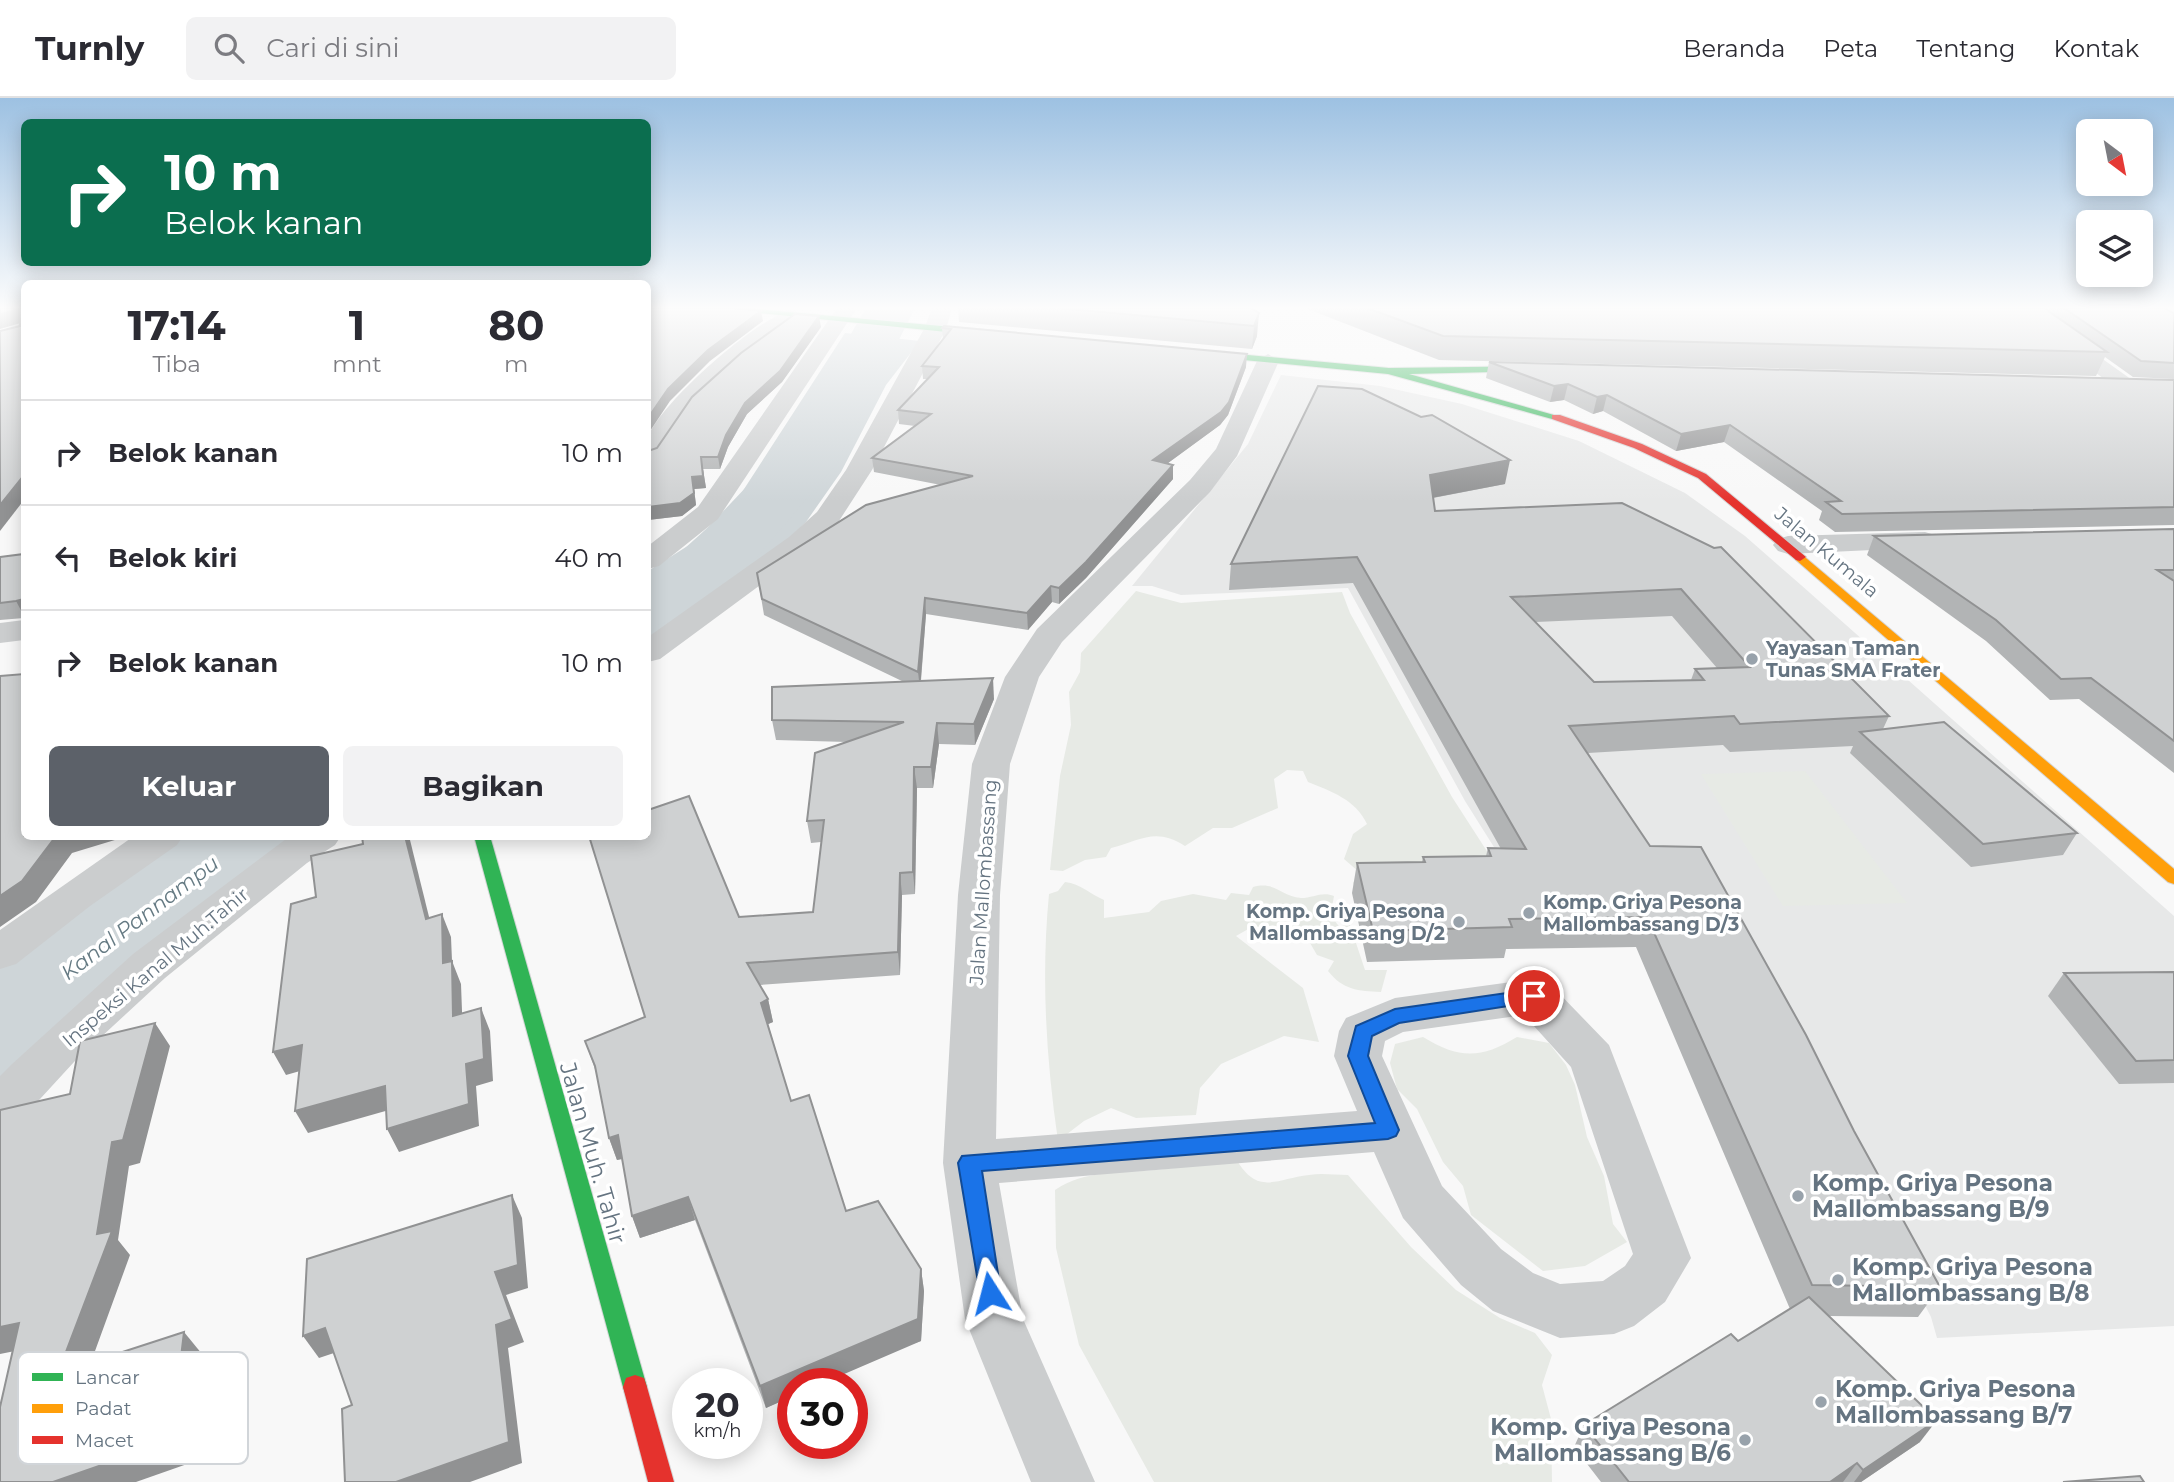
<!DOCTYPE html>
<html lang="id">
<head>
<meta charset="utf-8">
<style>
  body { margin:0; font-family:Montserrat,sans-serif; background:#f2f2f3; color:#2b2b33; height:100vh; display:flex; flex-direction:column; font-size:26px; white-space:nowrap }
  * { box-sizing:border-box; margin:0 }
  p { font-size:23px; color:#7c7c81 }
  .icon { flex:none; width:38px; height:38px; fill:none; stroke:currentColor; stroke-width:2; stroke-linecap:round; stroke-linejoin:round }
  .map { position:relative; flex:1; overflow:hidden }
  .details { position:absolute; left:21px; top:182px; width:630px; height:560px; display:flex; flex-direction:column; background:#fff; border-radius:10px; box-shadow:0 4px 18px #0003 }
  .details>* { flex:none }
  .hud { position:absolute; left:21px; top:21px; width:630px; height:147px; border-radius:10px; box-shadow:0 4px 18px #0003; background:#0b6e4f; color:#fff; overflow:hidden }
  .needle { width:46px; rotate:148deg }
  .buttons { position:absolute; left:2076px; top:21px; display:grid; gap:14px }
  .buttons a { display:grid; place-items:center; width:77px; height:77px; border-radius:10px; background:#fff; box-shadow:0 4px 18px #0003; font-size:35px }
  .speed { position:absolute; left:672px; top:1270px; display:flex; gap:14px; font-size:35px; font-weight:700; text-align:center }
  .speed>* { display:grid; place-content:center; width:91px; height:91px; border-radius:50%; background:#fff; box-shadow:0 4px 18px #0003; line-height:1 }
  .speed small { font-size:18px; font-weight:400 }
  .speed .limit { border:10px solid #d22; background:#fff; color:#111 }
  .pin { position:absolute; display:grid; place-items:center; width:60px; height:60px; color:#fff; margin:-30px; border:4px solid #fff; border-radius:50%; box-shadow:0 2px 7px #0007 }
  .me { position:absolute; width:77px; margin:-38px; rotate:351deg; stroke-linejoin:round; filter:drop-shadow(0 0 5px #0008) }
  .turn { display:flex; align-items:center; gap:24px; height:147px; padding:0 28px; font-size:32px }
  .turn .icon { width:91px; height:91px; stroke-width:2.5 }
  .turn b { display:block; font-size:49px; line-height:60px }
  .eta { display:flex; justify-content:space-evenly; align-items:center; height:119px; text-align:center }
  .eta b { font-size:42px; font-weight:700; line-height:49px }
  .action { display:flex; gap:14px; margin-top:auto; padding:14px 28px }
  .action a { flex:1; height:80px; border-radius:10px; background:#5c6169; color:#fff; font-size:28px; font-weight:700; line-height:80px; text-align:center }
  .action a+a { background:#f2f2f3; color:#2b2b33 }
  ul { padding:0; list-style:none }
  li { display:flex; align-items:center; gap:21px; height:105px; padding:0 28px; border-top:2px solid #e1e1e2 }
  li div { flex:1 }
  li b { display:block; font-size:26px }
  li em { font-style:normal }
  header { display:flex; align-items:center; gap:42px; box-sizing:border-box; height:98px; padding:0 35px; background:#fff; border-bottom:2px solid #e1e1e2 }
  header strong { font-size:33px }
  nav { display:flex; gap:38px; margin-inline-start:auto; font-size:24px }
  .search { width:490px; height:63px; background:#f2f2f3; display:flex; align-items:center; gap:18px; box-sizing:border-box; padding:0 24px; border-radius:10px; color:#7c7c81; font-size:26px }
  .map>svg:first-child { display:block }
</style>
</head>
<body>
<header>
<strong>Turnly</strong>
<div class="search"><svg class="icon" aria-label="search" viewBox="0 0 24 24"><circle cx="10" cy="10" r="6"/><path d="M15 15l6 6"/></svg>Cari di sini</div>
<nav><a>Beranda</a><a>Peta</a><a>Tentang</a><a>Kontak</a></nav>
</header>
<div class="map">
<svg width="2174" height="1384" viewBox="0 0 2174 1384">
  <rect width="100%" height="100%" fill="#f8f8f8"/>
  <path fill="#e7e8e8" d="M1281,277L1380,288L1462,306L1579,343L1685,395L1745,438L1801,487L2174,818V1228L1937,1240L1931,1219L1769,899L1509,773L1465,703L1348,490L1181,497L1152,488H1132L1248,346Z"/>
  <g fill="#e7eae5">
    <path d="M1136,493L1181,505L1342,494L1350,515L1452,699L1492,761L1356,791L1353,785L1359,774L1344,761L1353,736L1367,726C1356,702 1331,693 1308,684L1303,673L1287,672L1274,681L1278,710L1232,730H1213L1185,748C1156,729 1141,742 1111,750L1106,759L1085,762L1063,773L1050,772L1060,678L1071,627L1069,594L1080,574L1081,555Z"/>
    <path d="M1805,673L1907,805L1783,808L1701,676Z"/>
    <path d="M1065,784C1081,786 1090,796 1104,802V820L1149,814L1161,803L1193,796L1226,802L1231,795L1249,797L1253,789C1276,783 1280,798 1301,800C1313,800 1322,793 1334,798C1332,810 1329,817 1339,828L1350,827L1365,872H1387L1381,894C1358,893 1343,892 1328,873L1334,863L1317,857L1310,845L1321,840L1313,829L1250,830L1236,838L1303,890L1319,944L1284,938L1221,966L1200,990L1196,1017L1136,1020L1111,1010L1084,1023L1058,1043C1046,961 1041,878 1049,796L1058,793Z"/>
    <path d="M1423,939C1459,961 1481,961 1517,939L1549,945L1566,967L1575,987L1587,1039L1604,1078L1613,1126L1627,1144L1585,1168L1543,1173L1471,1117L1463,1088L1443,1064L1417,1011L1397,991L1390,965L1395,946Z"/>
    <path d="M1236,1061C1258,1098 1275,1081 1309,1077C1321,1075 1335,1077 1348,1077L1411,1149L1456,1192L1500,1220L1535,1235L1552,1257L1542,1287L1551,1321L1552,1384H1154L1079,1247L1056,1150L1055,1092C1084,1072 1121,1075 1155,1072C1182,1070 1209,1065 1236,1061Z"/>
  </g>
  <g fill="#ced5d8">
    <path d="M845,235L920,243L886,287L841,374L806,424L780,449L648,542V478L684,451L735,405Z"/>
    <path d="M177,739H303L0,982V864Z"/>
  </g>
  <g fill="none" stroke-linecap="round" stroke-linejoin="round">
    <path fill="#ced5d8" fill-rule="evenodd" d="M866,210H915L835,368L744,474L675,522L648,529V473L694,444L787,346Z"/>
    <defs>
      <g id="fast">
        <path d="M710,210H745L996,233L1000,236L996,239Z"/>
        <path d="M1195,252L1389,270L1539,268L1544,271L1542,273L1409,276L1561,319L1552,321L1388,276L1192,257V253Z"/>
        <path d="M474,738H490L647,1289L644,1298L635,1301L626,1298L623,1289Z"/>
      </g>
      <path id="slow" d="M1800,455L2174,771V786L2168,784L1796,462L1794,459Z"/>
      <g id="jam">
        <path d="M1552,317H1560L1642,346L1706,376L1806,459L1800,463L1796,462L1698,380L1634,350L1552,321Z"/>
        <path d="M635,1277L644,1280L647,1289L674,1384H648L623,1289L626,1280Z"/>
      </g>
    </defs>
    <use href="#fast" stroke="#d5d6d7" stroke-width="2"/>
    <use href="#slow" stroke="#d5d6d7" stroke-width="2"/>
    <use href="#jam" stroke="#d5d6d7" stroke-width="2"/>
    <g fill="#cbcdce" fill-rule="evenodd">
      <path d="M837,210H857L718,421L659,468L648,471V448L698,409Z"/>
      <path d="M932,210H952L946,231L872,372L837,426L809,451L660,561L648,564V539L789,439L817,414L846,372L924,231Z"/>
      <path d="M2007,210H2031L2142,289L2138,294H2122Z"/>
      <path d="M791,212L801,218L798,222L741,264L692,309L657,361L648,364C648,356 645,344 649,337C663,303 756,221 791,212Z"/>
      <path d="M1268,256L1279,263L1237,358L1210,394L1062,544L1039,579L1010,666L1000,797L996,1041L1357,1013L1334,958L1339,933L1346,920L1395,900L1534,881L1550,886L1609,947L1691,1160L1665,1204L1634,1228L1614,1236L1560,1240L1493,1213L1461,1187L1403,1120L1374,1054L999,1085L1023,1221L1095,1384H1031L965,1221L943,1065L958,797L972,666L1005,579L1037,531L1190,382L1216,351L1257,263ZM1524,917L1571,969L1633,1156L1625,1168L1603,1183L1560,1186L1533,1175L1501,1151L1442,1088L1382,958L1385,943L1403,934Z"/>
      <path d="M1925,434L1935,437L1940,443L1935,449L1788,456L1778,453L1773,447L1778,441L1788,438Z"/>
      <path d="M24,522V542L0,545V525Z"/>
      <path d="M134,738H183L177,747L90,808L16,866L0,871V832Z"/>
      <path d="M290,738H341L335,747L307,765L165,880L74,964L18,1025L0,1031V978L11,967L133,856Z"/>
    </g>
    <use href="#fast" fill="#30b455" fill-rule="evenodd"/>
    <use href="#slow" fill="#ff9f0a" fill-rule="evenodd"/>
    <use href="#jam" fill="#e5322d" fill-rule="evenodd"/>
  </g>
  <g fill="#b2b4b5" fill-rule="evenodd">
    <path d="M958,210H1251L1257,238L1252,251L959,224Z"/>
    <path d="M1305,210H2164L2174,215V281L2133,279L2105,259L2096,278L1439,262Z"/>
    <path d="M821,229L782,284L747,316L728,349L720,371H703L706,390L694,391L696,407L682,418L648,422V353L657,350Z"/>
    <path d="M942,230L1246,269L1228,317L1220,327L1168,365L1173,367V381L1086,480L1059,506L1052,504L1028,532L926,516L921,583L994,601L975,647L939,646L933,690H917L915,796L902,797L900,877L760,887L768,901L773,924L768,926L791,1003L846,1113L921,1171L924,1193L921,1243L793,1286V1298L766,1310L695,1122L640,1140L632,1118L622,1061L617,1062L609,1040L596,974L585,943L644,919L739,819L813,814L821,744L811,745L807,723L847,644L776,642L772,622L904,584L764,517L757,475L941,387L874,374L872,360L915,328L899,326L898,312L928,281H923L922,268L943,242Z"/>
    <path d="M1489,264L2174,282V427L1835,434L1819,422L1822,413L1724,344L1676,353L1603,313L1593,316L1564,302L1550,304L1486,280Z"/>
    <path d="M1362,291L1505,386L1433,400L1435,413L1622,405L1889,618L1883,631L2077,735L2063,757L1971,769L1850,655L1853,648L1730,654L1723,647L1588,655L1650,748L1854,1033L1940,1189L1918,1219L1829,1218L1920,1344L1861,1384H1601L1574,1349L1584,1327L1738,1243L1790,1211L1636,849L1506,851L1504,860L1367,864L1352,795L1357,765L1422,764L1423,759L1486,758L1488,750L1501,751L1353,485L1229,492L1231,466ZM1672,518L1717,570L1695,571L1691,582L1594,584L1536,524Z"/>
    <path d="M2174,431V675L2079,601L2050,602L1986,543L1867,457L1874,438Z"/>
    <path d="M24,456V520L0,522V459Z"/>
    <path d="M2174,874V985L2119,986L2048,898L2064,875Z"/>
  </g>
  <g fill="#919293">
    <path d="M19,211L24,224L0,231V216Z"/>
    <path d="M761,213L763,223L710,263L670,303L648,336V320L668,291L708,252Z"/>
    <path d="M1259,215L1257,238L1252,251L1254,228Z"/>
    <path d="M819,218L821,229L782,284L747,316L728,349L720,371L718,359L726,337L745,305Z"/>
    <path d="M1247,256L1246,269L1228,317L1220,327L1153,376V362Z"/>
    <path d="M1568,286L1564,302L1550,304L1554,288Z"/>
    <path d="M1607,297L1603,313L1593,316L1597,299Z"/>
    <path d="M1730,327L1724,344L1676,353L1681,336Z"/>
    <path d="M701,359L706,390L694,391L696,407L682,418L648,422V409L692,379Z"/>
    <path d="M1510,362L1505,386L1426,401L1430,377Z"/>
    <path d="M1173,367V381L1086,480L1059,506V490Z"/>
    <path d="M24,377V402L0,433V407Z"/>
    <path d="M1051,488L1052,504L1028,532L1027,515Z"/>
    <path d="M925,500L926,516L920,591L918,574Z"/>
    <path d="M24,501V518L16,503Z"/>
    <path d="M993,580L994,601L975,647L974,626Z"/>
    <path d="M937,625L939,646L933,690L931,669Z"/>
    <path d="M914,669L917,690L915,796L913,774Z"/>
    <path d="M56,738H128L72,755L36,804L0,829V798Z"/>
    <path d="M405,738H409L435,843L426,821Z"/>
    <path d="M900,775L902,797L900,877L898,854Z"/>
    <path d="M442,816L451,839L452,863L461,886L463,940L453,918L443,865Z"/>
    <path d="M768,901L773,924L766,927L761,905Z"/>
    <path d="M481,910L490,933L493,983L476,988L479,1028L399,1054L387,1031L466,966Z"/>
    <path d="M155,925L170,948L140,1065L129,1068L118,1142L130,1157L79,1297L58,1275L97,1136L112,1044Z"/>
    <path d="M302,947L314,969L286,977L273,954Z"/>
    <path d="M385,988L396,1010L308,1035L295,1013Z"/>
    <path d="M618,1037L626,1060L617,1062L609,1040Z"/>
    <path d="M512,1097L522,1120L528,1190L506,1197L524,1244L508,1250L522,1365L470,1384H396L496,1227L495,1174Z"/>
    <path d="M688,1099L695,1122L640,1140L632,1118Z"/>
    <path d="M921,1171L924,1193L921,1243L821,1286H793V1298L766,1310L760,1288Z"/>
    <path d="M19,1225L40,1248L0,1256V1229Z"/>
    <path d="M325,1230L340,1253L319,1260L303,1238Z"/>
    <path d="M184,1234L202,1256L190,1365L136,1384H53Z"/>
    <path d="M1937,1322L1920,1344L1861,1384H1854L1863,1372Z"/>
    <path d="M1857,1365L1843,1384H1830Z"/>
  </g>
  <g fill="#cfd1d2" stroke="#919293" stroke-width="2" fill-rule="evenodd">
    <path d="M0,210H24V377L0,407V233L20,228L19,211L0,216Z"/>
    <path d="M648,210H733L761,213L708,252L668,291L648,320Z"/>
    <path d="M1058,210H1251L1259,215L1254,228Z"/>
    <path d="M1367,210H2044L2107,254L1443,238Z"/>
    <path d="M2064,210H2164L2174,215V265L2141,263Z"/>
    <path d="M795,216L819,218L780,273L745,305L726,337L718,359H701L703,378L692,379L694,395L680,405L648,409V353L657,350L692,299L741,255Z"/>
    <path d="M944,228L1247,256L1229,304L1221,314L1153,362L1173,367L1086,464L1059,490L1051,488L1027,515L925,500L918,574L762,501L757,475L866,407L973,378L872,360L931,316L898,312L939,269L922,268L951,231L942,230Z"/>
    <path d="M1489,264L2174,282V409L1842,416L1826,404L1841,403L1730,327L1681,336L1607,297L1597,299L1568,286L1554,288Z"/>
    <path d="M1318,288L1362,291L1421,319L1432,317L1510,362L1430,377L1435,413L1622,405L1714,450L1721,449L1889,618L1740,626L1734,618L1569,628L1650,748L1701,749L1806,937L1854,1033L1940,1189L1812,1187L1647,819L1509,821L1512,829L1373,833L1357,765L1425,764L1423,759L1491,758L1488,750L1526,751L1357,459L1231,466ZM1681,491L1750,569L1695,571L1704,582L1594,584L1511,499Z"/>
    <path d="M2174,431V472H2157L2174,483V643L2091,580L2061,581L1996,522L1874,438Z"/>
    <path d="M24,456V501L16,503L0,505V459Z"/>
    <path d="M24,576V738H56L22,783L0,798V578Z"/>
    <path d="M993,580L974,626L937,625L931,669H914L913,774L900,775L898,854L747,865L768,901L761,905L791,1003L809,997L846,1113L878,1103L921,1171L918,1221L760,1288L688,1099L632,1118L618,1037L609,1040L595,968L585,943L645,919L589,738H648V712L689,698L739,819L813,814L824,722L807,723L815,655L904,624L772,622V589Z"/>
    <path d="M1944,624L2077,735L1983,746L1860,634Z"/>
    <path d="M362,738H405L426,821L442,816L443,865L452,863L453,918L481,910L484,961L466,966L469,1006L387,1031L385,988L295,1013L302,947L273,954L291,806L316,799L311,758L363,746Z"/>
    <path d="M2174,874V962L2136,963L2064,875Z"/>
    <path d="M155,925L123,1042L112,1044L97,1136L112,1133L58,1275L184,1234L171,1343L53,1384H0V1309L19,1225L0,1229V1012L70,996L80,943Z"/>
    <path d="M512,1097L518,1167L495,1174L512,1221L496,1227L509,1344L396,1384H345L342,1311L352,1307L325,1230L303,1238L307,1161Z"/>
    <path d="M1809,1199L1937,1322L1863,1372L1857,1365L1830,1384H1629L1584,1327L1731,1236L1738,1243Z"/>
    <path d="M2140,1378L2144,1384H2063Z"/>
  </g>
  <linearGradient id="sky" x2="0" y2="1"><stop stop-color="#9dc1e2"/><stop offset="0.52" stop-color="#fcfcfc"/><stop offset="1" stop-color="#fcfcfc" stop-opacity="0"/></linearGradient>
  <rect width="2174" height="404" fill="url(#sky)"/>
  <path fill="#1a73e8" stroke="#114b97" stroke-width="2" d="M1534,891L1543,898L1540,903L1399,925L1372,938L1368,958L1399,1032L1396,1038L1388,1041L982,1073L1001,1195L998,1202L990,1205L981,1202L958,1065L962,1058L1375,1025L1348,958L1356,928L1395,911Z"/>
  <g fill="#98a2ab" stroke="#fff" stroke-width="2.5">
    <circle cx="1752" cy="561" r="7"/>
    <circle cx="1529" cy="815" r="7"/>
    <circle cx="1459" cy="824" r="7"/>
    <circle cx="1798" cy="1098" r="7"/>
    <circle cx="1838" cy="1182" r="7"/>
    <circle cx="1821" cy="1304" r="7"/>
    <circle cx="1745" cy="1342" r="7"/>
  </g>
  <g text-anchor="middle" stroke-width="7" stroke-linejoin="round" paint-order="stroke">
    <g font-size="19" fill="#657481" stroke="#fff">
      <text transform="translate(1827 454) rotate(40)" y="7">Jalan Kumala</text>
      <text transform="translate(983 784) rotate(-86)" y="7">Jalan Mallombassang</text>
      <text transform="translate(155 869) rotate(-40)" y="7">Inspeksi Kanal Muh.Tahir</text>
    </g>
    <g font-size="19" font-weight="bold" fill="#657481" stroke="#fff" text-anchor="start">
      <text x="1766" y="557">Yayasan Taman<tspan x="1766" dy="22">Tunas SMA Frater</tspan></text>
      <text x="1543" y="811">Komp. Griya Pesona<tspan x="1543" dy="22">Mallombassang D/3</tspan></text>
      <text x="1445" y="820" text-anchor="end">Komp. Griya Pesona<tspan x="1445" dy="22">Mallombassang D/2</tspan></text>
    </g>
    <g font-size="21" font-style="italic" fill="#657a83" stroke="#fff">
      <text transform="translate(140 820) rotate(-37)" y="7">Kanal Pannampu</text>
    </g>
    <g font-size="23" fill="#657481" stroke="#fff">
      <text transform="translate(593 1055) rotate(74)" y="8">Jalan Muh. Tahir</text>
    </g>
    <g font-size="23" font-weight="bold" fill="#657481" stroke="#fff" text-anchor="start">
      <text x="1812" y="1093">Komp. Griya Pesona<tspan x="1812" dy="26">Mallombassang B/9</tspan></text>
      <text x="1852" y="1177">Komp. Griya Pesona<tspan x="1852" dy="26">Mallombassang B/8</tspan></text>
      <text x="1835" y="1299">Komp. Griya Pesona<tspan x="1835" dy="26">Mallombassang B/7</tspan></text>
      <text x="1731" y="1337" text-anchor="end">Komp. Griya Pesona<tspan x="1731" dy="26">Mallombassang B/6</tspan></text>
    </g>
  </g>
  <rect x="18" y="1254" width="230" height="112" rx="10" fill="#fff" stroke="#d1d5d9" stroke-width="2"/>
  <rect x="32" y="1275" width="31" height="8" fill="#30b455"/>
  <rect x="32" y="1306" width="31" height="9" fill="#ff9f0a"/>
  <rect x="32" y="1338" width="31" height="8" fill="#e5322d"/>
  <g font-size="19" fill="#657481">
    <text x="75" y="1286">Lancar</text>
    <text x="75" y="1317">Padat</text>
    <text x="75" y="1349">Macet</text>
  </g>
</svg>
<div class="buttons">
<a><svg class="needle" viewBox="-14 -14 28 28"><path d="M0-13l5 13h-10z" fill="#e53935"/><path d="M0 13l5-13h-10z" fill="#7c7c81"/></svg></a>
<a><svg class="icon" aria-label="layers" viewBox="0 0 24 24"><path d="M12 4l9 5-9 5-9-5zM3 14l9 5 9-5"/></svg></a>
</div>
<div class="speed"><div>20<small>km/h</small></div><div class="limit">30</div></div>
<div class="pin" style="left:1534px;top:898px;background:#d93025"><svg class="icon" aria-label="arrive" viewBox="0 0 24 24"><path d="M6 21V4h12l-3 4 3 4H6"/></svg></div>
<svg class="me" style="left:990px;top:1195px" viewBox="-20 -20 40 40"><path d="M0-17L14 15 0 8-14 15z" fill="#1a73e8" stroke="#fff" stroke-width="4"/></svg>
<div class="hud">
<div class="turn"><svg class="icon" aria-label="right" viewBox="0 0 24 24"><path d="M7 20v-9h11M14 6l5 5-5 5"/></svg><div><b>10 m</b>Belok kanan</div></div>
</div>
<section class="details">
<div class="eta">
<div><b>17:14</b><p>Tiba</p></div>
<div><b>1</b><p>mnt</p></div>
<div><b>80</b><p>m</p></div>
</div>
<ul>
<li><svg class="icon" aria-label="right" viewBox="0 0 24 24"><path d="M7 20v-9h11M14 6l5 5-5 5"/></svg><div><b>Belok kanan</b></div><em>10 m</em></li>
<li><svg class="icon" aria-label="left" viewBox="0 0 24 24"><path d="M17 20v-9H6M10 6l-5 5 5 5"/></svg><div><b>Belok kiri</b></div><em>40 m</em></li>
<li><svg class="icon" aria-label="right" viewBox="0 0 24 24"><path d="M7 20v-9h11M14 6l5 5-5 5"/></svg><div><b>Belok kanan</b></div><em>10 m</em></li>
</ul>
<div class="action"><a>Keluar</a><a>Bagikan</a></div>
</section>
</div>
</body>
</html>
